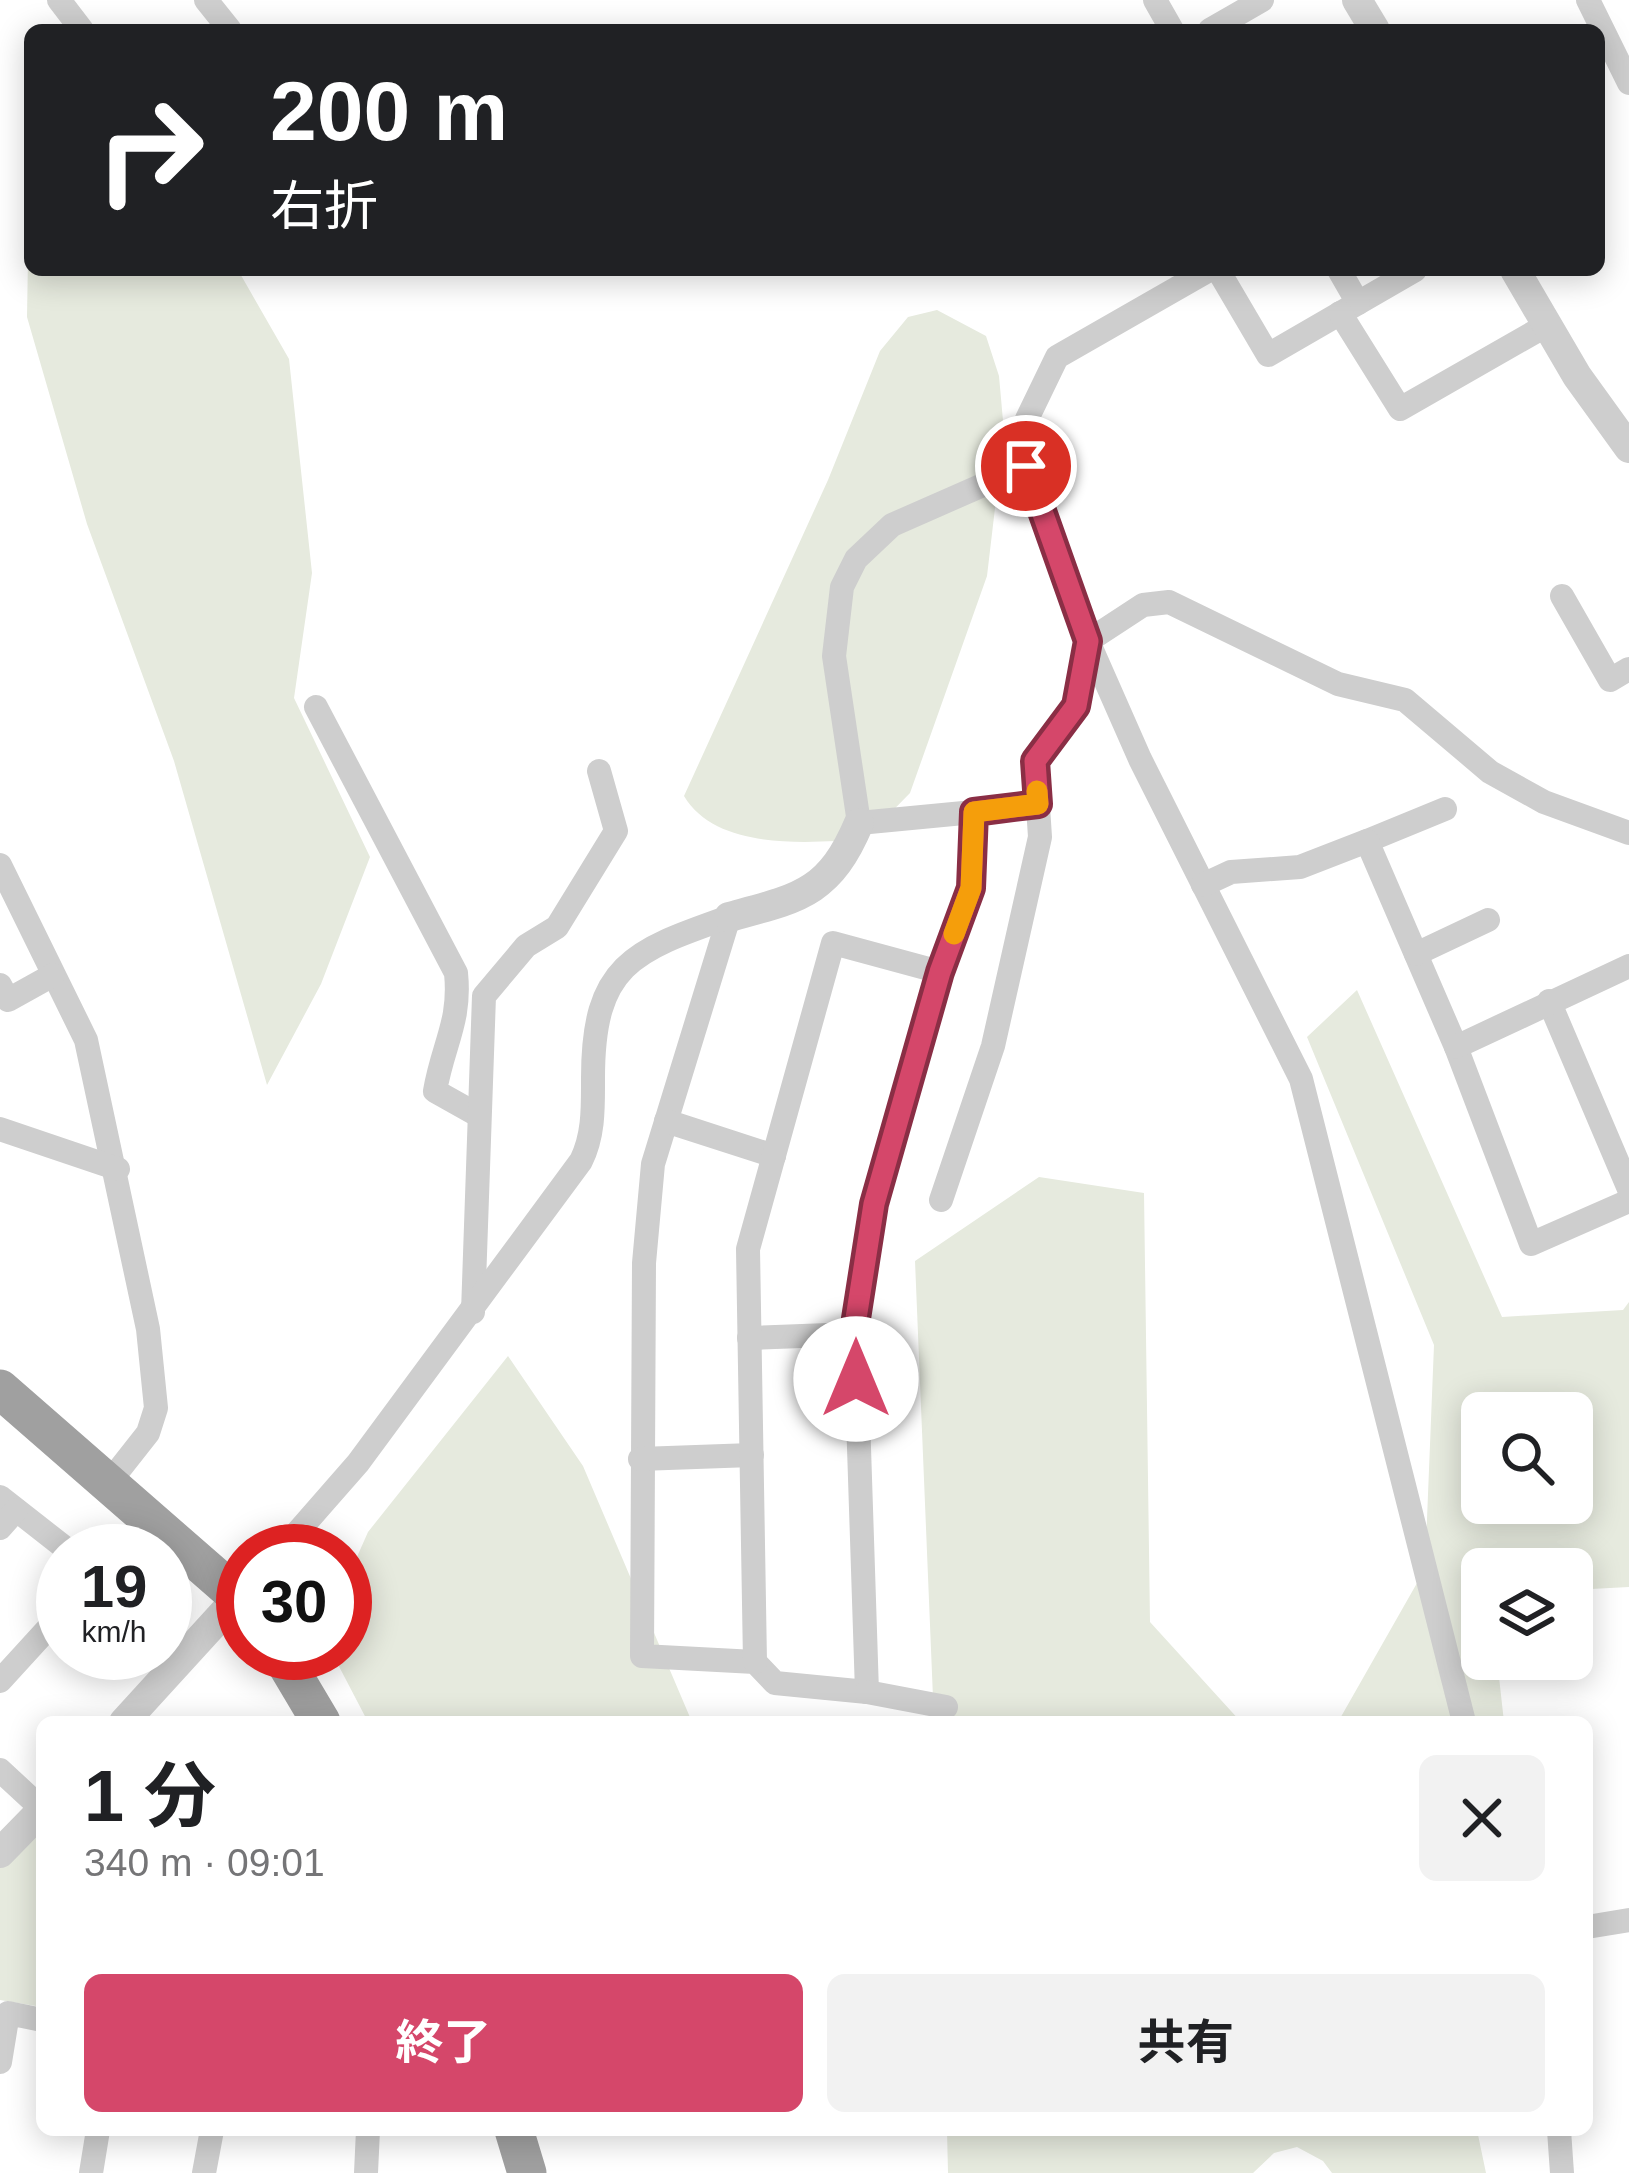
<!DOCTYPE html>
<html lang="ja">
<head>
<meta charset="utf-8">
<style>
  body { margin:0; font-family:Arial,"Noto Sans JP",sans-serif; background:#f2f2f2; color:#202124; height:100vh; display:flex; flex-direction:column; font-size:45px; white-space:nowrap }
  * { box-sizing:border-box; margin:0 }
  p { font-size:39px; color:#757577 }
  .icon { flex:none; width:66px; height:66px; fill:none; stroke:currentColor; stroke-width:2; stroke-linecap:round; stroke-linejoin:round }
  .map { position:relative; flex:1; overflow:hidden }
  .details { position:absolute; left:36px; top:1716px; width:1557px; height:420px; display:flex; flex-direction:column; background:#fff; border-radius:18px; box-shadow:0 6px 30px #0003 }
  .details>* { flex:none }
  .top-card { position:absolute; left:24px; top:24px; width:1581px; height:252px; border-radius:18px; box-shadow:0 6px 30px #0003; background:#202124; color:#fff; overflow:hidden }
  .controls { position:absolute; left:1461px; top:1392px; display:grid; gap:24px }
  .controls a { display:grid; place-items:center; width:132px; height:132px; border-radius:18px; background:#fff; box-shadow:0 6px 30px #0003; font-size:60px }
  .speed { position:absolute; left:36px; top:1524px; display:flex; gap:24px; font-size:60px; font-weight:700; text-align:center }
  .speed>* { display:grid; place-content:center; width:156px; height:156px; border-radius:50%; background:#fff; box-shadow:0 6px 30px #0003; line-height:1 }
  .speed small { font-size:30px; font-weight:400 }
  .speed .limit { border:18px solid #d22; background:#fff; color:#111 }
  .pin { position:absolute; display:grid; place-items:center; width:102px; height:102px; color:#fff; margin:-51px; border:6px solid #fff; border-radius:50%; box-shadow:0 3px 12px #0007 }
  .me { position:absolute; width:132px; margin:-66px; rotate:0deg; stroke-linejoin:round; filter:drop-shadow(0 0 9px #0008) }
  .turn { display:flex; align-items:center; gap:42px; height:252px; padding:0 48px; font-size:54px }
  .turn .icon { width:156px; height:156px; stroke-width:2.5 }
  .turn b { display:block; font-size:84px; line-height:102px }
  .round { display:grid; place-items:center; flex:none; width:126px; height:126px; border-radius:18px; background:#f2f2f2 }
  .headline { display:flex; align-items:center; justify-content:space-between; height:204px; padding:0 48px }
  h1 { font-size:72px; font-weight:700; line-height:90px }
  .cta { display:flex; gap:24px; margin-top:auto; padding:24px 48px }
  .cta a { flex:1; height:138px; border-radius:18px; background:#d5476a; color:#fff; font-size:48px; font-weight:700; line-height:138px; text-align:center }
  .cta a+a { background:#f2f2f2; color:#202124 }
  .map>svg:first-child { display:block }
</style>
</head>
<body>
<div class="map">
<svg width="1629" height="2173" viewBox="0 0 1629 2173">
  <rect width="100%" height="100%" fill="#fff"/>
  <g fill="#e6eade" fill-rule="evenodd">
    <path d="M30,141V270H238L289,359L312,573L294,698L370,857L321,984L267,1085L174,761L87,524L27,317Z"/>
    <path d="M937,310L986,336L999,376L1004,432L987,576L910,793L865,839C808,843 717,851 684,796L828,480L880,351L908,317Z"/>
    <path d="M1357,990L1502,1317L1623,1310L1629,1302V1587L1572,1590V1569H1482V1659H1497L1504,1722H1338L1425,1569L1434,1345L1307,1037ZM1482,1413H1572V1503H1482Z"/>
    <path d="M1039,1177L1144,1193L1150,1622L1241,1722H934L915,1261Z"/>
    <path d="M508,1356L583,1466L692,1722H368L332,1653H345V1584L368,1532Z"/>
    <path d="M42,1810V2007L0,2000V1853Z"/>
    <path d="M947,2130H1477L1486,2173H1332L1323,2161L1297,2147L1274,2153L1253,2173H948Z"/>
  </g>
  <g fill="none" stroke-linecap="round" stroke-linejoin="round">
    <g stroke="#cecece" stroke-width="24">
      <path d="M59,0L82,30"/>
      <path d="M206,0L230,30"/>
      <path d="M1155,0L1172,30"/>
      <path d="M1588,0L1629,83"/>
      <path d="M1210,30L1262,0"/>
      <path d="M1209,270L1057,357L1027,419L1026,466L1088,641L1140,759L1301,1079L1464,1722"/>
      <path d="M1218,270L1268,355L1415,270"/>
      <path d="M1339,270L1358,303"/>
      <path d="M1340,313L1400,409L1547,325"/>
      <path d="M1562,596L1610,680L1629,669"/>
      <path d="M316,707L456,973C461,1022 443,1044 435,1091L476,1114"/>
      <path d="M974,812L1038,804"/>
      <path d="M1367,841L1445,809"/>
      <path d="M0,865L86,1040L148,1329L156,1408L148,1433L111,1480"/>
      <path d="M1203,885L1231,872L1300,867L1367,841L1456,1047L1531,1244L1629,1201"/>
      <path d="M729,917L653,1164L644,1263L642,1656L755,1662L775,1683L867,1692L855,1325L874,1204L940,972L971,888L974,812L859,823L834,656L842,587L856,559L892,525L1026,466"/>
      <path d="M1416,954L1488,920"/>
      <path d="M0,985L8,1000L53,975"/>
      <path d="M1549,1001L1629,1189"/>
      <path d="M1456,1047L1629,966"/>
      <path d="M666,1121L774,1156"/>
      <path d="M0,1129L118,1169"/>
      <path d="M941,1200L993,1046L1040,837L1035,761L1076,706L1088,641L1143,605L1169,602L1338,684L1405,700L1490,772L1544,802L1629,833"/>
      <path d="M473,1312L484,996L526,946L557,927L616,831L599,771"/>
      <path d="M749,1338L855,1334"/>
      <path d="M640,1459L752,1455"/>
      <path d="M0,1497L69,1551"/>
      <path d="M0,1528L16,1510"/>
      <path d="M281,1551L358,1463L581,1161C594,1135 593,1107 593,1078C593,965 632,951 729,917"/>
      <path d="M755,1662L748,1249L833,943L940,972"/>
      <path d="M0,1681L63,1612"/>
      <path d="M867,1692L946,1707"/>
      <path d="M0,1770L42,1809"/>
      <path d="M1587,1927L1629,1920"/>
      <path d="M0,2062L8,2013L42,2020"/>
      <path d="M1559,2130L1562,2173"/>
      <path d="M91,2173L98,2130"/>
      <path d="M204,2173L212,2130"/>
      <path d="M366,2173L368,2130"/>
    </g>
    <g stroke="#cecece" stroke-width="30">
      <path d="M1357,0L1375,30"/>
      <path d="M1515,270L1577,376L1629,448"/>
      <path d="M729,917C799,898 829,894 859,823"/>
      <path d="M124,1722L239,1596"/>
      <path d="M0,1853L42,1810"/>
    </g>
    <g stroke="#a0a0a0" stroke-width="39">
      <path d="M0,1389L243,1601"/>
      <path d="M280,1653L321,1722"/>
      <path d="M514,2130L527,2173"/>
    </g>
  </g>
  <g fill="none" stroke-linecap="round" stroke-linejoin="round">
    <defs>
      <path id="route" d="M856,1379L855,1325L874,1204L940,972L971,888L974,812L1038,804L1035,761L1076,706L1088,641L1026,466"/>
    </defs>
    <use href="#route" stroke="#8a2e45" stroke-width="30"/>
    <use href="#route" stroke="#d5476a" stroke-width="21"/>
    <path stroke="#f59e0b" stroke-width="21" d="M954,934L971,888L974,812L1038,804L1037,791"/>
  </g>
</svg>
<div class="controls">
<a><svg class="icon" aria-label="search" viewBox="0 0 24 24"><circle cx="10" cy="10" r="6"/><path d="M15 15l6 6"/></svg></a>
<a><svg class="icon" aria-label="layers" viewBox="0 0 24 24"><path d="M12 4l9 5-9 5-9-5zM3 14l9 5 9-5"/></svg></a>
</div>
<div class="speed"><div>19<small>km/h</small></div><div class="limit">30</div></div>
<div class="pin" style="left:1026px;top:466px;background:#d93025"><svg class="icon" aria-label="arrive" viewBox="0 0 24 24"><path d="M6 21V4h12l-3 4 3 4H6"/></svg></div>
<svg class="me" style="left:856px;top:1379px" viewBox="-20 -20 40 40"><circle r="19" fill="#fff"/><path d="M0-13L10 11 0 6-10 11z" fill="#d5476a"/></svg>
<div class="top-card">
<div class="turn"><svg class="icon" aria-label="right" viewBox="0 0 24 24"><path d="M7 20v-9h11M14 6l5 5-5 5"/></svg><div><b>200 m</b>右折</div></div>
</div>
<section class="details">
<div class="headline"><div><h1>1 分</h1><p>340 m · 09:01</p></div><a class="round"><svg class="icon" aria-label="close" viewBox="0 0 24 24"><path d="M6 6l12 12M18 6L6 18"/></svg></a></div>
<div class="cta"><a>終了</a><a>共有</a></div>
</section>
</div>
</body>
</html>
